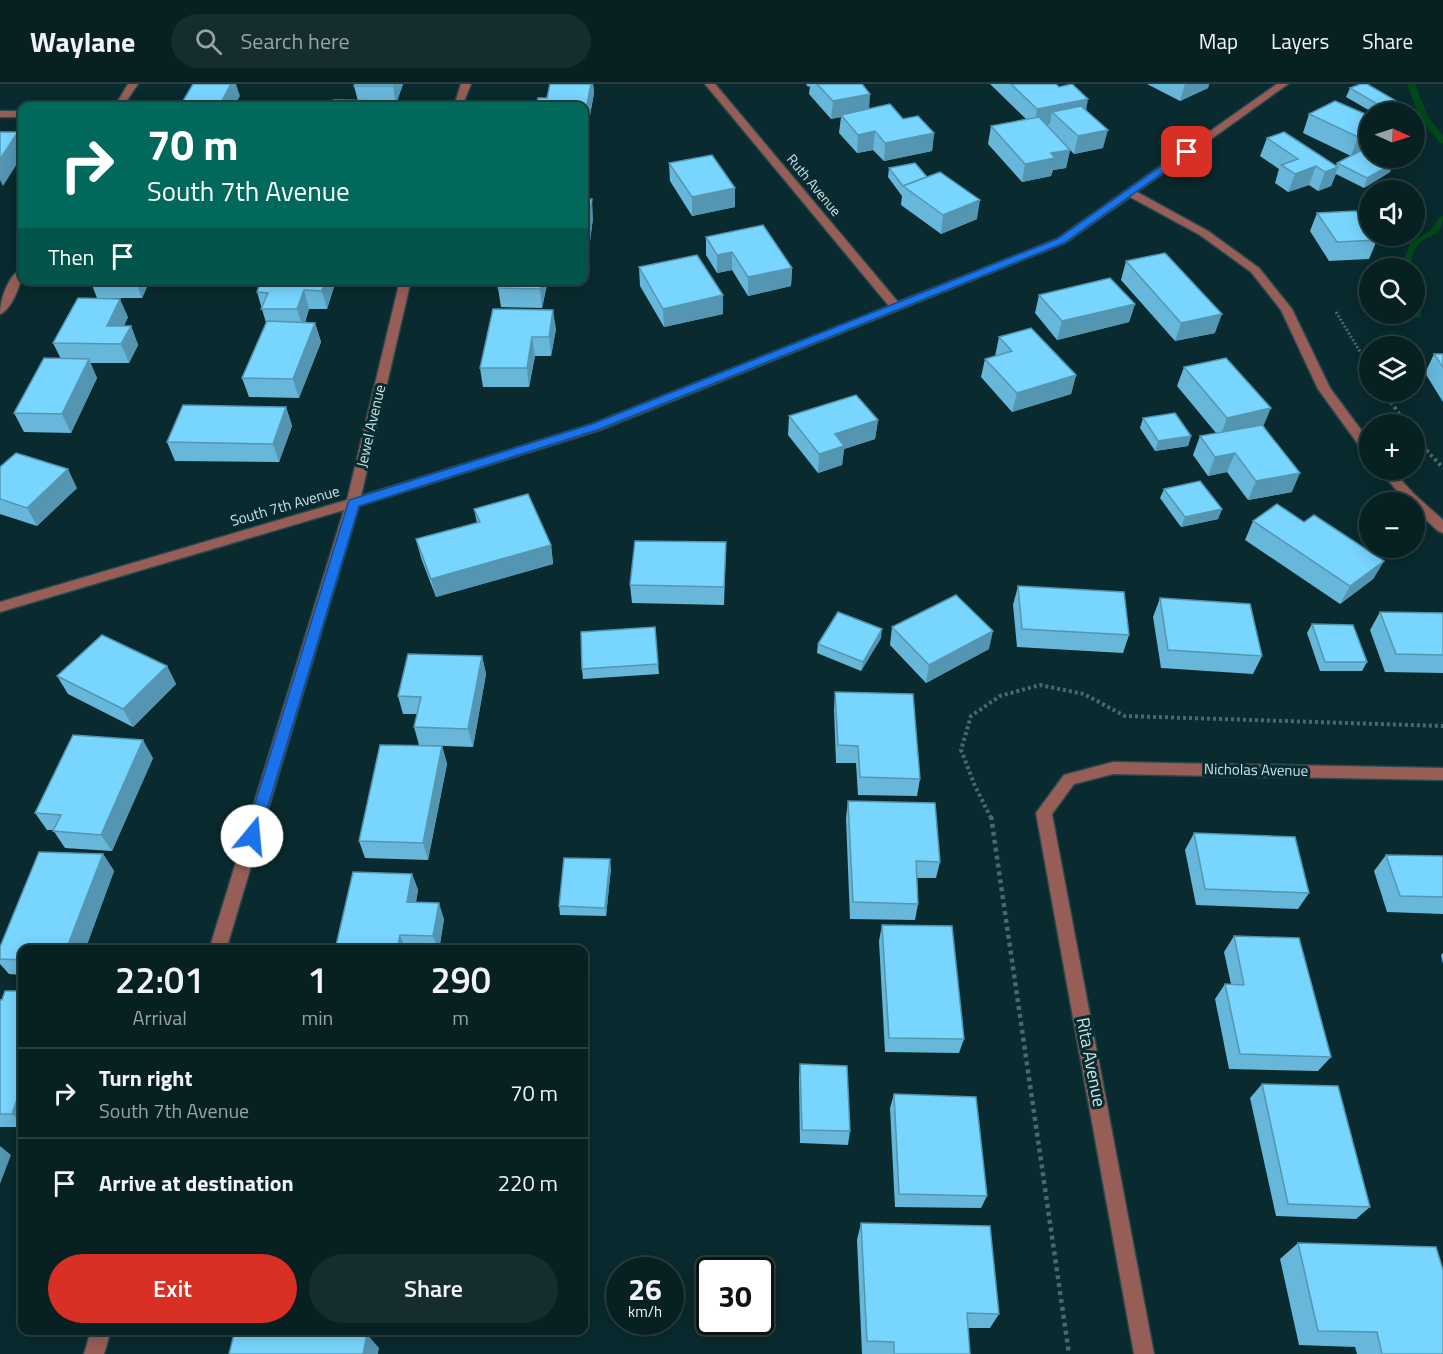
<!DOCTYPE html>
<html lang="en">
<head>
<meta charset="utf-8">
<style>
  body { margin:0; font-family:"Titillium Web",sans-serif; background:#152d2f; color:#f1f3f6; height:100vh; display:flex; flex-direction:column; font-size:22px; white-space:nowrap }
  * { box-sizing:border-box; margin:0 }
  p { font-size:20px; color:#98a3a5 }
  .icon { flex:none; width:33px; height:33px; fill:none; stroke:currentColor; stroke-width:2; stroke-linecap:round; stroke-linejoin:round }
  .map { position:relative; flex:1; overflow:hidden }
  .drawer { position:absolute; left:18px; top:861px; width:570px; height:390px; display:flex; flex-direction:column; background:#072022; border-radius:12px; box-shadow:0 3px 15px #0003,0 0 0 2px #283e40 }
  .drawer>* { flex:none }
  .hud { position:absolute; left:18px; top:18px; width:570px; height:183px; border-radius:12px; box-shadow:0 3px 15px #0003,0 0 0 2px #283e40; background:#00695c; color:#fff; overflow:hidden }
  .needle { width:39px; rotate:93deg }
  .buttons { position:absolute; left:1359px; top:18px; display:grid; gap:12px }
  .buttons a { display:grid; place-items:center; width:66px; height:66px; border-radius:50%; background:#072022; box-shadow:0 3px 15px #0003,0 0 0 2px #283e40; font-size:30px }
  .speed { position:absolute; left:606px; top:1173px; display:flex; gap:12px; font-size:30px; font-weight:700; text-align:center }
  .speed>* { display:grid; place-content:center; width:78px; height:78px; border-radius:50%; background:#072022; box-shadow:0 3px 15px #0003,0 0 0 2px #283e40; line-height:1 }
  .speed small { font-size:15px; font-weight:400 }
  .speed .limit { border:3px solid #111; border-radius:9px; background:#fff; color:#111 }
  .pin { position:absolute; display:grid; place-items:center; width:51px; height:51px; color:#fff; margin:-26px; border-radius:12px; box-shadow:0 3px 9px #0006 }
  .me { position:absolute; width:66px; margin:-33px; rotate:17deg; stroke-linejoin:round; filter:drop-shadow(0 0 4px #0008) }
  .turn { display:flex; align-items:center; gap:21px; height:126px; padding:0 30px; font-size:27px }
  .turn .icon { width:78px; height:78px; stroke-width:2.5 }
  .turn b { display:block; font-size:42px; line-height:51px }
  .then { display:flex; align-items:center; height:57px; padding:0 30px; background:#0003; gap:12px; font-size:22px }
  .eta { display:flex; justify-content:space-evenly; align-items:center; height:102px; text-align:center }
  .eta b { font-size:36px; font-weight:600; line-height:42px }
  .action { display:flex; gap:12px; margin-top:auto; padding:12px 30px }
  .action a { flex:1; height:69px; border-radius:36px; background:#d93025; color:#fff; font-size:24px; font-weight:600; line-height:69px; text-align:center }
  .action a+a { background:#152d2f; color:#f1f3f6 }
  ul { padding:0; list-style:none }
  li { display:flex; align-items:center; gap:18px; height:90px; padding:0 30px; border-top:2px solid #283e40 }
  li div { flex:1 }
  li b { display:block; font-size:22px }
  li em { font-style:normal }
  header { display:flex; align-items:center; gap:36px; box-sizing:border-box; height:84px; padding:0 30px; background:#072022; border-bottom:2px solid #283e40 }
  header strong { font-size:28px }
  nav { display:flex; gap:33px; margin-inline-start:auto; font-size:21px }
  .search { width:420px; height:54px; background:#152d2f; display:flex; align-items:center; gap:15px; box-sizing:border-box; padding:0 21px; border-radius:33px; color:#98a3a5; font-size:22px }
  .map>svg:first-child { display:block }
</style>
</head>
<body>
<header>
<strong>Waylane</strong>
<div class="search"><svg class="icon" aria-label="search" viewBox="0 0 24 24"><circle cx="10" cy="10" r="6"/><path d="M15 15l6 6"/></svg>Search here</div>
<nav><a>Map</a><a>Layers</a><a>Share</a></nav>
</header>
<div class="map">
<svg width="1443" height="1270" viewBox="0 0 1443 1270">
  <rect width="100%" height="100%" fill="#092a2e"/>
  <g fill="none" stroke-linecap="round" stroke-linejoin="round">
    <g fill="#004917" fill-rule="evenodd">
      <path d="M1407,0H1415L1428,33L1443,52V59H1440L1420,34Z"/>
      <path d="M1443,132C1443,154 1429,149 1418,161C1413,166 1411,178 1408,184H1400L1411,158L1430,147L1440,133Z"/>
      <path d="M1414,223L1417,224L1422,232L1420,234H1414L1411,230H1414Z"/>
    </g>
    <defs>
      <g id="minor">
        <path d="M128,0H138L123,22H115Z"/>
        <path d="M461,0H471L462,22H454Z"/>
        <path d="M705,0H715L898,218L1057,155L1277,0H1288L1137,108L1208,147L1259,184L1292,225L1330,304L1370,358V372L1366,371L1318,305L1281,226L1251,188L1200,151L1130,113L1065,159L600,346L359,422L226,866H209L344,426L0,528V518L347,416L400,196H411L361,412L592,340L889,222Z"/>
        <rect x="0" y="27" width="22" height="6"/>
        <path d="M22,185C23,196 12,226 0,230C0,216 8,191 22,185Z"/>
        <path d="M1379,386H1392L1414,410L1443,436V449L1438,447L1414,425V418H1407Z"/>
        <path d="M1113,678L1443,684V696L1113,690L1074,700L1052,730L1154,1270H1134L1036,729L1064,691Z"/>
        <path d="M91,1246H111L104,1270H84Z"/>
      </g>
    </defs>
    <use href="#minor" stroke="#27484c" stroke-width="3"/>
    <g stroke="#4a696d" stroke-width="3" stroke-dasharray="2 2" stroke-linecap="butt">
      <path d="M1336,228L1370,284"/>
      <path d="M1384,308L1392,320"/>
    </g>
    <g stroke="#4a696d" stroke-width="4" stroke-dasharray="3 3" stroke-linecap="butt">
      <path d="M1391,318L1406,340"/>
      <path d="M1414,353L1443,384"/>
      <path d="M991,734L975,702L961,666L971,632L1000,612L1040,601L1084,610L1125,632L1443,642"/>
    </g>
    <path stroke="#4a696d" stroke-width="4.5" stroke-dasharray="4 4" stroke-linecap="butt" d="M991,732L1069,1270"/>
    <use href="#minor" fill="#965e57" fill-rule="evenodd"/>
  </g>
  <g fill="#67b7da">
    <path d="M355,0H403L396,20H386L387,22H332L358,17L354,2Z"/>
    <path d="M550,0H593L594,9L587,48H584V22L547,14Z"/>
    <path d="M806,0H862L869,25L903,35L934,49L932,67L884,77L873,66L857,69L839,49L841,33L831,35L809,10L810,2L808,3Z"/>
    <path d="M990,0H1056L1086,26L1103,64L1074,70L1070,66L1066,84L1053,86L1051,92L1022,98L988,60L991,42L1026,35Z"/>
    <path d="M1147,0H1209L1208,4L1180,17Z"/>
    <path d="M1350,4L1395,27L1390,28H1372L1346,13Z"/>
    <path d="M1309,30L1370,32L1351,72L1303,49Z"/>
    <path d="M1267,54L1336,82L1337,79L1390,88L1364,104L1336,90L1331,102L1318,107L1309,101L1288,108L1275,99L1279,85L1260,72Z"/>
    <path d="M669,79L735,104V123L692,132L670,97Z"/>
    <path d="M889,84L927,93L977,135L941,150L901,121L902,112L888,93Z"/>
    <path d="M584,115L593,134L590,157L584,156Z"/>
    <path d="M1317,129L1377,156L1369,175L1329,177L1310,147Z"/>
    <path d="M706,153L792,184L791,202L748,212L732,186L717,189L706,171Z"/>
    <path d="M1126,177L1215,249L1175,257L1121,196Z"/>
    <path d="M639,183L723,211V230L664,243L640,202Z"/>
    <path d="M90,196H150L142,214H97Z"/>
    <path d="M261,196H336L327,225H309L305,239H315L321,258L299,314L249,313L242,294L266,239L257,208Z"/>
    <path d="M500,196H548L542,224L501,223L498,204Z"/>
    <path d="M1039,211L1135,220L1129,238L1057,256L1035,229Z"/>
    <path d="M493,225L556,245L551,272H535L529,303H483L480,284Z"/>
    <path d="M128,233L124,242H131L138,261L129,279H90L97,294L71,349L24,348L14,329L61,275L53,259Z"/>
    <path d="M999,253L1076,291L1071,310L1012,328L981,293L985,275L995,272Z"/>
    <path d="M1434,270H1443V318L1425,289Z"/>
    <path d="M1184,283L1264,342L1292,408L1248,416L1227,388L1208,392L1193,371L1200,352L1216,349L1177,302Z"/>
    <path d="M286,323L292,342L279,378L175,377L167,358Z"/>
    <path d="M789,332L878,336L875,355L844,365L842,381L818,389L788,351Z"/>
    <path d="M1143,334L1191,352L1188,362L1155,367L1140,344Z"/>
    <path d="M0,383L77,404L37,442L0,430Z"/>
    <path d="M1164,405L1222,425L1218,435L1181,443L1160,414Z"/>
    <path d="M474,425L551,461L553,480L436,513L421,474L416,455L477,439Z"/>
    <path d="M1253,437L1304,438L1384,477L1373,495L1340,520L1245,456Z"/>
    <path d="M726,458L724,521L632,519L630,501Z"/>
    <path d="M1018,502L1129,551L1123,569L1017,563L1013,521Z"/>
    <path d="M1160,514L1262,572L1253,590L1161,584L1153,533Z"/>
    <path d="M1380,528L1443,529V589L1385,588L1370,546Z"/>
    <path d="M1312,540L1367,578L1362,587H1320L1307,549Z"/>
    <path d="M655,543L659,590L583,595L582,585Z"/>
    <path d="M892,543L989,565L926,599L890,561Z"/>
    <path d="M881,554L861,587L817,569L818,560Z"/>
    <path d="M482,572L486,590L473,663L419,661L414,643L417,630H403L398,612Z"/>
    <path d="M167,582L176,600L133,643L68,610L57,592Z"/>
    <path d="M835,608L920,695L917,712L858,711L856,679H836L834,626Z"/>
    <path d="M442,662L447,680L428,776L365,774L359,757Z"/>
    <path d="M153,674L112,767L65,764L53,746H47L35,729Z"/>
    <path d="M848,717L940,778L936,794H917L918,820L915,836L850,835L846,734Z"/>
    <path d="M1194,749L1309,809L1298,825L1196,821L1185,766Z"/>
    <path d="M103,770L114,787L85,866H22V891L9,890L0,880V863Z"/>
    <path d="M1386,771L1443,772V830L1387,828L1374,787Z"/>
    <path d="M611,784L606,832L560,831L559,822Z"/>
    <path d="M412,790L418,806L416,818L444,835L439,866H335Z"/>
    <path d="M882,841L964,955L959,969L885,968L879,857Z"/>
    <path d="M1234,852L1331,973L1318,987L1229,985L1215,915L1225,900H1231L1224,868Z"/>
    <path d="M1443,869V880L1441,871Z"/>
    <path d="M22,907V1043H0V916Z"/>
    <path d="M800,980L850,1047L848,1061L800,1059L799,995Z"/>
    <path d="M1262,1000L1370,1123L1356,1135L1276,1132L1250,1014Z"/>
    <path d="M894,1010L987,1112L981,1124L895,1123L890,1024Z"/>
    <path d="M861,1139L999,1230L990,1244H968L970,1270H862L857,1156Z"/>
    <path d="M1298,1159L1443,1270H1357L1355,1263L1299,1261L1280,1175Z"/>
  </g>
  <g fill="#5495b1">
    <path d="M231,0H236L240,12L234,22H219Z"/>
    <path d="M394,0H403L396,20L393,2Z"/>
    <path d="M591,0H593L594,9L587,48L585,30Z"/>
    <path d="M1185,0H1209L1208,4L1180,17Z"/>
    <path d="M870,10L869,28L841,31V33L831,35L833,17Z"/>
    <path d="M1088,15L1085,33L1052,28L1050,40L1034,44L1037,25Z"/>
    <path d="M1398,18L1395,27L1390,28H1380L1382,23Z"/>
    <path d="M1108,46L1103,64L1074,70L1078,52Z"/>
    <path d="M875,47L873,66L857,69L858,51Z"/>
    <path d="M1370,47V61L1351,72L1358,53Z"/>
    <path d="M18,48L22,59V72L3,102L0,96V75Z"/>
    <path d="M934,49L932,67L884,77L885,59Z"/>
    <path d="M1070,66L1066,84L1053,86L1051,92L1022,98L1025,80L1051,69Z"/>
    <path d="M1394,79L1390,88L1364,104L1367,94Z"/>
    <path d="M1316,82L1309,101L1288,108L1295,90Z"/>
    <path d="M1338,83L1331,102L1318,107L1325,88Z"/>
    <path d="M735,104V123L692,132V113Z"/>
    <path d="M592,115L593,134L590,157L588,138Z"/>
    <path d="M980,116L977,135L941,150L943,131Z"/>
    <path d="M732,168V186L717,189V171Z"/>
    <path d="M792,184L791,202L748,212V193Z"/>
    <path d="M135,196H150L142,214Z"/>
    <path d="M325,196H336V197L327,225L322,207Z"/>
    <path d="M542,196H548L542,224L540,205Z"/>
    <path d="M304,206L309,225L303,244L297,225Z"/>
    <path d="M723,211V230L664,243L663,225Z"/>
    <path d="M120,215L128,233L115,260L107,242Z"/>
    <path d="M1135,220L1129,238L1057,256L1062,237Z"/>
    <path d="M553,226L556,245L551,272L549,253Z"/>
    <path d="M1222,230L1215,249L1175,257L1181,239Z"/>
    <path d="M315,239L321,258L299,314L293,295Z"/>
    <path d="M131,242L138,261L129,279L121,260Z"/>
    <path d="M532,253L535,272L529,303L527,284Z"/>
    <path d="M89,275L97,294L71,349L62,330Z"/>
    <path d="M1076,291L1071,310L1012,328L1017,309Z"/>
    <path d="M286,323L292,342L279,378L273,360Z"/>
    <path d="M1271,324L1263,343L1220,353L1227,334Z"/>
    <path d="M878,336L875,355L844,365L842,381L818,389L819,370L835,350Z"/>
    <path d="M1191,352L1188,362L1155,367L1158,357Z"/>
    <path d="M1235,369L1227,388L1208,392L1215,373Z"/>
    <path d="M68,385L77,404L37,442L27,424Z"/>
    <path d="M1300,389L1292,408L1248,416L1256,397Z"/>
    <path d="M1222,425L1218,435L1181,443L1185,433Z"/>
    <path d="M551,461L553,480L436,513L431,495Z"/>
    <path d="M1384,477L1373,495L1340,520L1350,502Z"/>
    <path d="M882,545L881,554L861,587L863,578Z"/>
    <path d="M993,547L989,565L926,599L929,581Z"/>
    <path d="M482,572L486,590L473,663L468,645Z"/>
    <path d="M167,582L176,600L133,643L123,625Z"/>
    <path d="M143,656L153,674L112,767L101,751Z"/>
    <path d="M442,662L447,680L428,776L423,759Z"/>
    <path d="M103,770L114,787L85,866H66Z"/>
    <path d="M610,775L611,784L606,832L605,824Z"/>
    <path d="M412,790L418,806L413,834L407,818Z"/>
    <path d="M439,819L444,835L439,866H438L433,852Z"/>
    <path d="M400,851L406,866H397Z"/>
    <path d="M22,1001V1040L12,1030Z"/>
    <path d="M0,1062L11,1071L0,1100Z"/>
    <path d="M367,1250L379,1264L378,1270H363Z"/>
  </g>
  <g fill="#78d5fd" stroke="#5495b1" stroke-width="1.5">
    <path d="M193,0H231L219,22H180Z"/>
    <path d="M355,0H394L393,2H354Z"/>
    <path d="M550,0H591L585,30H584V22H536L538,14H547Z"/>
    <path d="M817,0H862L870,10L833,17Z"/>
    <path d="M1011,0H1056L1059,3L1072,0L1088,15L1037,25Z"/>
    <path d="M1361,0H1367L1398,18L1382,23L1350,4Z"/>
    <path d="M334,16L386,17L384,22H332Z"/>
    <path d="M1335,17L1370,32V47L1358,53L1309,30Z"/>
    <path d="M890,20L903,35L918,32L934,49L885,59L875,47L858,51L841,31Z"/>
    <path d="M1081,22L1108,46L1078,52L1052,28Z"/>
    <path d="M1039,33L1070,66L1051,69L1055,74L1025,80L991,42Z"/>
    <path d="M0,48H18L0,75Z"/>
    <path d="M1284,48L1338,83L1325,88L1316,82L1295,90L1281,81L1298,75L1267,54Z"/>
    <path d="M1364,65L1370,67V74H1382L1394,79L1367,94L1337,79Z"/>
    <path d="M712,71L735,104L692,113L669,79Z"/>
    <path d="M915,79L927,93L903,102L889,84Z"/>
    <path d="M940,88L980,116L943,131L903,102Z"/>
    <path d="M584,115H592L588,138H584Z"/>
    <path d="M1356,127L1370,146V152H1373L1377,156L1337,158L1317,129Z"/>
    <path d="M763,141L792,184L748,193L732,168L717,171L706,153Z"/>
    <path d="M1165,169L1222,230L1181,239L1126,177Z"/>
    <path d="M697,171L723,211L663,225L639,183Z"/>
    <path d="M1110,194L1135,220L1062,237L1039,211Z"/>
    <path d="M261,196H325L322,207L304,206L297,225H261L268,209L257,208Z"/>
    <path d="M500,196H542L540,205L498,204Z"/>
    <path d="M78,214L120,215L107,242H131L121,260L53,259Z"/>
    <path d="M493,225L553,226L549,253H532L527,284H480Z"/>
    <path d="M267,237L315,239L293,295L242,294Z"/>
    <path d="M1031,244L1076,291L1017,309L985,275L1012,267L999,253Z"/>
    <path d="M1434,270H1443V283Z"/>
    <path d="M44,274L89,275L62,330L14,329Z"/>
    <path d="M1226,274L1271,324L1227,334L1184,283Z"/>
    <path d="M856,311L878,336L835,350L844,362L819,370L789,332Z"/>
    <path d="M183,321L286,323L273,360L167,358Z"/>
    <path d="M1175,329L1191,352L1158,357L1143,334Z"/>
    <path d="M1262,341L1300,389L1256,397L1235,369L1215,373L1200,352Z"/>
    <path d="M16,369L68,385L27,424L0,415V383Z"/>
    <path d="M1200,397L1222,425L1185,433L1164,405Z"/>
    <path d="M528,410L551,461L431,495L416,455L480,438L474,425Z"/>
    <path d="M1277,420L1304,438L1314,431L1384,477L1350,502L1253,437Z"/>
    <path d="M635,457L726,458L724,503L630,501Z"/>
    <path d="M1018,502L1124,508L1129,551L1022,545Z"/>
    <path d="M956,511L993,547L929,581L892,543Z"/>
    <path d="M1160,514L1250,520L1262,572L1168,566Z"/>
    <path d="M838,528L882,545L863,578L818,560Z"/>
    <path d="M1380,528L1443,529V571L1396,570Z"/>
    <path d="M1312,540L1353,541L1367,578H1325Z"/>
    <path d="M655,543L658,580L582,585L581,548Z"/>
    <path d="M102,551L167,582L123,625L57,592Z"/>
    <path d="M408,570L482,572L468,645L414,643L421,613L398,612Z"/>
    <path d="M835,608L913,610L920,695L860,693L858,662L838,661Z"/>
    <path d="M73,651L143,656L101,751L53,747L61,731L35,729Z"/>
    <path d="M380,661L442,662L423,759L359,757Z"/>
    <path d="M848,717L935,719L940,778L916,777L918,820L853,818Z"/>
    <path d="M1194,749L1295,753L1309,809L1205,805Z"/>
    <path d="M39,768L103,770L66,866H22V876L0,875V863Z"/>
    <path d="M1386,771L1443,772V813L1400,812Z"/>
    <path d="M564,774L610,775L605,824L559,822Z"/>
    <path d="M353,788L412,790L407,818L439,819L433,852L400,851L397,866H335Z"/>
    <path d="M882,841L952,842L964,955L889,954Z"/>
    <path d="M1234,852L1299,854L1331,973L1240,970L1225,900L1244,901Z"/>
    <path d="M5,907H22V1001L12,1030H0V916H2Z"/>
    <path d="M800,980L847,982L850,1047L802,1046Z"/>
    <path d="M1262,1000L1338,1002L1370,1123L1288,1120Z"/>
    <path d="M894,1010L976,1013L987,1112L899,1110Z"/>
    <path d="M861,1139L990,1142L999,1230L967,1229L970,1270H894V1258L867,1257Z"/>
    <path d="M1298,1159L1436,1163L1443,1186V1270H1382L1377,1248L1318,1247Z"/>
    <path d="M235,1246H285L367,1250L363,1270H229Z"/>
  </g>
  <path fill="#1a73e8" stroke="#114b97" stroke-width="1.5" d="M1184,66L1192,68L1064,159L600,345L359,422L259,752L257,756H247L245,752L349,416L592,340L1057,155Z"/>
  <g text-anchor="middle" stroke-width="6" stroke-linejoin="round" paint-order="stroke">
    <g font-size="14" fill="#c7e4e8" stroke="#092a2e">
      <text transform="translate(814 101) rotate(50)" y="5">Ruth Avenue</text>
    </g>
    <g font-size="15" fill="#c7e4e8" stroke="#092a2e">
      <text transform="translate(371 342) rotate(-77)" y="5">Jewel Avenue</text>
      <text transform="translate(285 422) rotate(-16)" y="5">South 7th Avenue</text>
      <text transform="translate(1256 686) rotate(1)" y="5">Nicholas Avenue</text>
    </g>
    <g font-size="18" fill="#c7e4e8" stroke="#092a2e">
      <text transform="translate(1091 978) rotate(79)" y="6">Rita Avenue</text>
    </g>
  </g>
</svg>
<div class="buttons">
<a><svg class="needle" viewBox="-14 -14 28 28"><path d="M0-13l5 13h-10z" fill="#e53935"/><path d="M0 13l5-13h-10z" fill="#98a3a5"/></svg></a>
<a><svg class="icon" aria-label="sound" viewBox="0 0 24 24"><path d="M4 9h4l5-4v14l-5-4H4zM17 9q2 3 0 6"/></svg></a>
<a><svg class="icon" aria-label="search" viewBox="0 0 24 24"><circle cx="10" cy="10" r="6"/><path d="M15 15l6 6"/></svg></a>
<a><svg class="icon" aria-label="layers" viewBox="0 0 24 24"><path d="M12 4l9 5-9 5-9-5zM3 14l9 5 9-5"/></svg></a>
<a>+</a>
<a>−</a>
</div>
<div class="speed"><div>26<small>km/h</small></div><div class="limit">30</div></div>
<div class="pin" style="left:1187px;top:68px;background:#d93025"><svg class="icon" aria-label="arrive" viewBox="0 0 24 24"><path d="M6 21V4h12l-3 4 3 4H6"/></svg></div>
<svg class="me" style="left:252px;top:752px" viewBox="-20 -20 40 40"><circle r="19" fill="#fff"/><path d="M0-13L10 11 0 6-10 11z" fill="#1a73e8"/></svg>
<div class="hud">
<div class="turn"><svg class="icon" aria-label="right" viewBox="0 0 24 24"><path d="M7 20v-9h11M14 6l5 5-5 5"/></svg><div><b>70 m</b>South 7th Avenue</div></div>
<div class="then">Then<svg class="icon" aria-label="arrive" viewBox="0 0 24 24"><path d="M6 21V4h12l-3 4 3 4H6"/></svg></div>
</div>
<section class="drawer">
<div class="eta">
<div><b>22:01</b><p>Arrival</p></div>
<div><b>1</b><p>min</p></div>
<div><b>290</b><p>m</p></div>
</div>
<ul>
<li><svg class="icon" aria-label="right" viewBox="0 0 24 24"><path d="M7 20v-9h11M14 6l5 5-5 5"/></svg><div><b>Turn right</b><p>South 7th Avenue</p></div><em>70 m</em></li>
<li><svg class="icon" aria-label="arrive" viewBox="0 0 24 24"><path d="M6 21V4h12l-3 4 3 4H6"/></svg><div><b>Arrive at destination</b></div><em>220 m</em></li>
</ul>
<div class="action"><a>Exit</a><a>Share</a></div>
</section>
</div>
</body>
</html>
